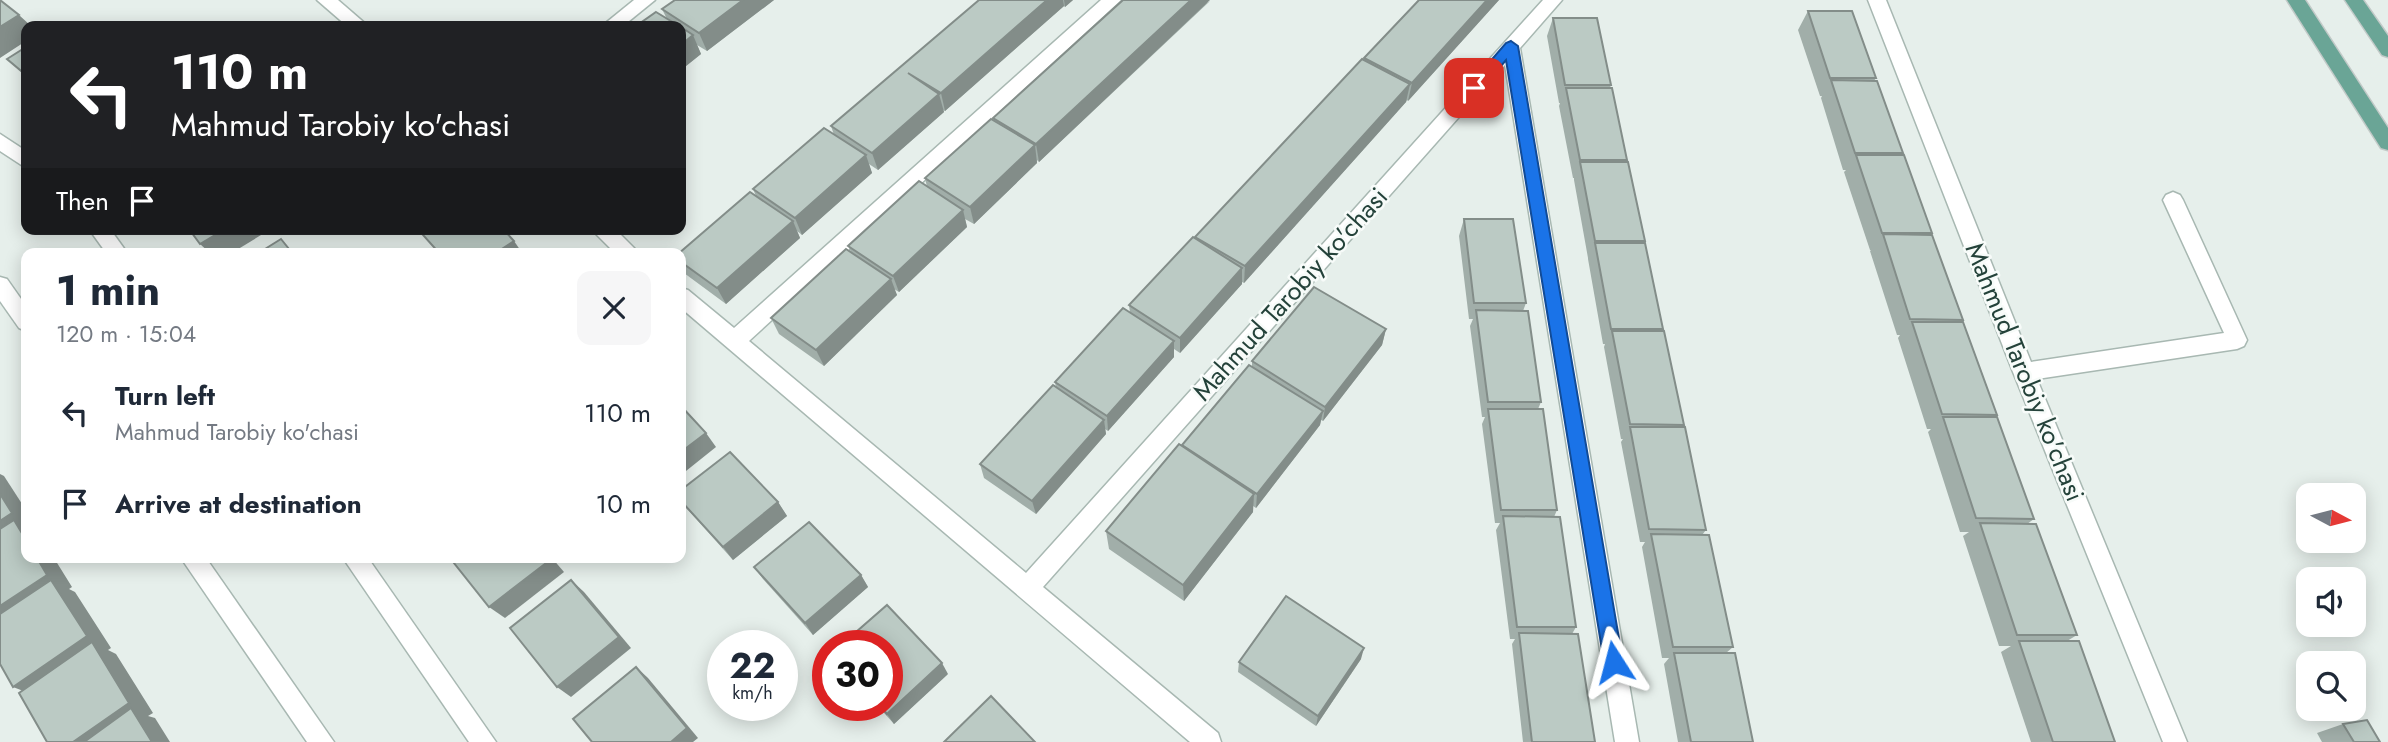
<!DOCTYPE html>
<html lang="en">
<head>
<meta charset="utf-8">
<style>
  body { margin:0; font-family:Jost,sans-serif; background:#f6f6f7; color:#1f2937; height:100vh; display:flex; flex-direction:column; font-size:26px; white-space:nowrap }
  * { box-sizing:border-box; margin:0 }
  p { font-size:23px; color:#747a83 }
  .icon { flex:none; width:38px; height:38px; fill:none; stroke:currentColor; stroke-width:2; stroke-linecap:round; stroke-linejoin:round }
  .map { position:relative; flex:1; overflow:hidden }
  .sheet { position:absolute; left:21px; top:248px; width:665px; height:315px; display:flex; flex-direction:column; background:#fff; border-radius:14px; box-shadow:0 4px 18px #0003 }
  .sheet>* { flex:none }
  .hud { position:absolute; left:21px; top:21px; width:665px; height:214px; border-radius:14px; box-shadow:0 4px 18px #0003; background:#202124; color:#fff; overflow:hidden }
  .needle { width:46px; rotate:97deg }
  .buttons { position:absolute; left:2296px; top:483px; display:grid; gap:14px }
  .buttons a { display:grid; place-items:center; width:70px; height:70px; border-radius:14px; background:#fff; box-shadow:0 4px 18px #0003; font-size:35px }
  .speed { position:absolute; left:707px; top:630px; display:flex; gap:14px; font-size:35px; font-weight:700; text-align:center }
  .speed>* { display:grid; place-content:center; width:91px; height:91px; border-radius:50%; background:#fff; box-shadow:0 4px 18px #0003; line-height:1 }
  .speed small { font-size:18px; font-weight:400 }
  .speed .limit { border:10px solid #d22; background:#fff; color:#111 }
  .pin { position:absolute; display:grid; place-items:center; width:60px; height:60px; color:#fff; margin:-30px; border-radius:14px; box-shadow:0 4px 10px #0006 }
  .me { position:absolute; width:77px; margin:-38px; rotate:351deg; stroke-linejoin:round; filter:drop-shadow(0 0 5px #0008) }
  .turn { display:flex; align-items:center; gap:24px; height:147px; padding:0 35px; font-size:32px }
  .turn .icon { width:91px; height:91px; stroke-width:2.5 }
  .turn b { display:block; font-size:49px; line-height:60px }
  .then { display:flex; align-items:center; height:66px; padding:0 35px; background:#0003; gap:14px; font-size:26px }
  .round { display:grid; place-items:center; flex:none; width:74px; height:74px; border-radius:14px; background:#f6f6f7 }
  .headline { display:flex; align-items:center; justify-content:space-between; height:119px; padding:0 35px }
  h1 { font-size:42px; font-weight:700; line-height:52px }
  ul { padding:0; list-style:none }
  li { display:flex; align-items:center; gap:21px; height:91px; padding:0 35px }
  li div { flex:1 }
  li b { display:block; font-size:26px }
  li em { font-style:normal }
  .map>svg:first-child { display:block }
</style>
</head>
<body>
<div class="map">
<svg width="2388" height="742" viewBox="0 0 2388 742">
  <rect width="100%" height="100%" fill="#e6efeb"/>
  <g fill="none" stroke-linecap="round" stroke-linejoin="round">
    <defs>
      <g id="minor">
        <path d="M317,0H338L368,26H347Z"/>
        <path d="M634,0H655L623,26H602Z"/>
        <path d="M1101,0H1121L749,341L1026,573L1543,0H1562L1520,48L1639,742H1615L1505,65L1043,587L1218,733L1221,742H1190L681,308V288L688,290L734,328Z"/>
        <path d="M1868,0H1886L2031,362L2224,333L2163,200L2166,195L2173,192L2180,195L2183,200L2247,340L2244,346L2237,349L2037,379L2187,742H2163L2013,372Z"/>
        <path d="M0,134L26,151V168L0,151Z"/>
        <path d="M89,229H110L128,254H107Z"/>
        <path d="M591,229H615L640,254H616Z"/>
        <path d="M0,277L7,279L26,306V331L19,328L0,301Z"/>
        <path d="M181,558H206L334,742H307Z"/>
        <path d="M343,558H368L496,742H469Z"/>
      </g>
      <g id="major">
        <path d="M2287,0H2305L2388,128V150L2381,148Z"/>
        <path d="M2345,0H2363L2388,36V57L2382,55Z"/>
      </g>
    </defs>
    <use href="#minor" stroke="#a8b8b2" stroke-width="3"/>
    <use href="#major" stroke="#c2cac8" stroke-width="3"/>
    <use href="#minor" fill="#fff" fill-rule="evenodd"/>
    <use href="#major" fill="#6aa596" fill-rule="evenodd"/>
  </g>
  <g fill="#a1aea9">
    <path d="M774,0L707,51L697,45L701,54L681,70V26H636L667,19L662,9Z"/>
    <path d="M979,0H1073L1065,7L1064,6L945,111L943,110L944,112L878,170L869,164L872,173L802,235L797,231L800,238L726,304L684,273L681,268V254L756,196L753,189L834,135L831,126Z"/>
    <path d="M1419,0H1499L1408,101L1407,100L1406,102L1244,283L1242,282V284L1180,353L1174,349V357L1108,431L1105,429L1106,434L1036,514L984,478L980,464L1056,388L1055,382L1130,313L1129,305L1195,238V237L1364,60Z"/>
    <path d="M1210,1L1039,162L1037,160V163L974,224L965,219L967,227L899,292L894,289L897,295L824,366L779,334L771,318L851,252L848,246L927,187L925,178L993,120V118Z"/>
    <path d="M1808,11L1876,78L1874,81L1903,153L1902,155L1932,233L1930,235L1963,320L1961,322L1997,415L1994,417L2034,519L2027,524L2077,635L2067,641L2115,742H2031L2001,652L2011,646H1999L1963,536L1969,532H1960L1928,432L1931,429H1927L1898,338L1900,335H1897L1870,251L1871,250H1870L1844,172L1846,170H1843L1821,98L1822,96H1820L1798,30Z"/>
    <path d="M1553,18L1611,85L1610,88L1645,241L1644,243L1663,329L1662,331L1684,425L1682,427L1706,530L1702,535L1733,647L1726,653L1753,742H1678L1664,664L1669,658H1662L1642,547L1645,542H1640L1621,442L1623,439H1621L1604,347L1605,344H1603L1588,259V258L1574,180V178H1573L1559,106L1560,103H1559L1547,36Z"/>
    <path d="M1464,219L1526,303L1523,311L1541,402L1538,409L1557,510L1554,517L1576,627L1572,634L1595,742H1523L1512,644L1515,639H1510L1496,530L1500,523H1495L1482,424L1485,417H1482L1470,326L1473,319H1469L1459,236Z"/>
    <path d="M1386,329L1382,345L1323,421L1321,420L1320,425L1256,508L1253,506V512L1184,601L1109,549L1106,531L1252,367V361Z"/>
    <path d="M681,490L778,502L787,516L733,560L681,502Z"/>
    <path d="M754,567L861,575L868,587L813,635L763,579Z"/>
    <path d="M1361,659L1316,726L1238,672L1239,662Z"/>
    <path d="M948,674L894,724L877,705H887Z"/>
    <path d="M2343,724L2380,742H2322L2317,733Z"/>
  </g>
  <g fill="#838d89">
    <path d="M743,0H774L707,51L699,33Z"/>
    <path d="M1047,0H1063L1064,6L945,111L941,93Z"/>
    <path d="M1064,0H1073L1065,7Z"/>
    <path d="M1191,0H1210L1039,162L1036,144Z"/>
    <path d="M1487,0H1499L1408,101L1412,83Z"/>
    <path d="M19,15L31,26H26V41L0,58V27Z"/>
    <path d="M693,35L701,54L681,70V45Z"/>
    <path d="M1410,84L1406,102L1244,283L1245,266Z"/>
    <path d="M939,94L944,112L878,170L872,153Z"/>
    <path d="M1035,145L1037,163L974,224L970,207Z"/>
    <path d="M866,155L872,173L802,235L795,218Z"/>
    <path d="M963,210L967,227L899,292L893,276Z"/>
    <path d="M793,221L800,238L726,304L717,288Z"/>
    <path d="M225,229H271L230,254H211L200,244Z"/>
    <path d="M514,241L523,254H494Z"/>
    <path d="M1242,268V284L1180,353V338Z"/>
    <path d="M891,279L897,295L824,366L816,350Z"/>
    <path d="M1386,329L1382,345L1323,421L1325,407Z"/>
    <path d="M1174,341V357L1108,431L1107,416Z"/>
    <path d="M1323,411L1320,425L1256,508L1257,494Z"/>
    <path d="M1104,420L1106,434L1036,514L1032,501Z"/>
    <path d="M706,433L716,447L681,475V452Z"/>
    <path d="M0,474L4,476L26,510V540L0,550Z"/>
    <path d="M1254,494L1253,512L1184,601L1183,585Z"/>
    <path d="M778,502L787,516L733,560L723,547Z"/>
    <path d="M37,558H54L72,587L69,589L75,592L111,648L108,650L116,654L153,713L148,716L155,718L170,742H73L39,697L13,687L0,633V606Z"/>
    <path d="M549,558H552L564,572L505,618L489,607Z"/>
    <path d="M861,575L868,587L813,635L805,623Z"/>
    <path d="M571,580L584,592L631,648L571,697L557,687Z"/>
    <path d="M1364,648L1361,659L1316,726L1318,716Z"/>
    <path d="M942,663L948,674L894,724L887,714Z"/>
    <path d="M636,667L648,678L698,738L693,742H671Z"/>
  </g>
  <g fill="#bbcac4" stroke="#838d89" stroke-width="2">
    <path d="M0,0L19,15L0,27Z"/>
    <path d="M675,0H743L699,33L662,9Z"/>
    <path d="M979,0H1047L941,93L908,73L939,94L872,153L831,126Z"/>
    <path d="M1123,0H1191L1036,144L993,118Z"/>
    <path d="M1419,0H1487L1412,83L1364,58Z"/>
    <path d="M1808,11H1852L1876,78H1830Z"/>
    <path d="M656,12L679,26H636Z"/>
    <path d="M1553,18H1597L1611,85H1565Z"/>
    <path d="M681,27L693,35L681,45Z"/>
    <path d="M26,47V75L7,59Z"/>
    <path d="M1362,59L1410,84L1245,266L1195,237Z"/>
    <path d="M1831,80L1877,81L1903,153H1855Z"/>
    <path d="M1566,88H1612L1627,160H1580Z"/>
    <path d="M991,119L1035,145L970,207L925,178Z"/>
    <path d="M824,128L866,155L795,218L753,189Z"/>
    <path d="M1856,155H1904L1932,233H1882Z"/>
    <path d="M1580,162H1628L1645,241H1595Z"/>
    <path d="M919,181L963,210L893,276L848,246Z"/>
    <path d="M750,192L793,221L717,288L681,262V254H678Z"/>
    <path d="M1464,219H1513L1526,303H1474Z"/>
    <path d="M189,229H225L200,244Z"/>
    <path d="M431,229H503L514,241L494,254H440L423,235Z"/>
    <path d="M1883,234L1932,235L1963,320L1910,319Z"/>
    <path d="M1193,237L1242,268L1180,338L1129,305Z"/>
    <path d="M281,239L293,254H257Z"/>
    <path d="M1595,243H1645L1663,329H1611Z"/>
    <path d="M846,249L891,279L816,350L771,318Z"/>
    <path d="M1314,287L1386,329L1325,407L1252,361Z"/>
    <path d="M1123,308L1174,341L1107,416L1055,382Z"/>
    <path d="M1476,310L1528,311L1541,402H1488Z"/>
    <path d="M1912,322H1963L1997,415L1942,414Z"/>
    <path d="M1612,331H1664L1684,425L1630,424Z"/>
    <path d="M1249,365L1323,411L1257,494L1182,445Z"/>
    <path d="M1053,385L1104,420L1032,501L980,464Z"/>
    <path d="M681,406L706,433L681,452Z"/>
    <path d="M1488,409H1543L1557,510H1501Z"/>
    <path d="M1943,417H1997L2034,519L1976,518Z"/>
    <path d="M1630,427H1685L1706,530L1649,529Z"/>
    <path d="M1179,444L1254,494L1183,585L1106,531Z"/>
    <path d="M730,452L778,502L723,547L681,501V490Z"/>
    <path d="M0,494L12,513L0,521Z"/>
    <path d="M1503,516L1560,517L1576,627H1517Z"/>
    <path d="M14,520L26,540V558H37L47,575L0,606V529Z"/>
    <path d="M809,522L861,575L805,623L754,567Z"/>
    <path d="M1980,523L2036,524L2077,635H2017Z"/>
    <path d="M1651,534L1709,535L1733,647H1673Z"/>
    <path d="M450,558H549L550,560L489,607Z"/>
    <path d="M51,580L87,636L13,687L0,664V614Z"/>
    <path d="M571,580L619,637L557,687L510,628Z"/>
    <path d="M1286,596L1364,648L1318,716L1239,662Z"/>
    <path d="M887,605L942,663L887,714L879,705H887V646H840Z"/>
    <path d="M1519,633L1578,634L1595,742H1532Z"/>
    <path d="M2019,641H2079L2115,742H2053Z"/>
    <path d="M92,642L129,703L73,742H47L19,693Z"/>
    <path d="M1674,653H1735L1753,742H1691Z"/>
    <path d="M636,667L687,728L671,742H592L573,719Z"/>
    <path d="M991,696L1035,742H944Z"/>
    <path d="M131,708L152,742H84Z"/>
    <path d="M2367,720L2380,742H2354L2343,724Z"/>
  </g>
  <path fill="#1a73e8" stroke="#114b97" stroke-width="2" d="M1511,41L1518,46L1623,662L1620,668L1614,670L1607,668L1604,662L1506,60L1479,92L1474,93L1467,88L1506,43Z"/>
  <g text-anchor="middle" stroke-width="5" stroke-linejoin="round" paint-order="stroke">
    <g font-size="26" fill="#24423a" stroke="#f7fbf9">
      <text transform="translate(1290 294) rotate(-48)" y="9">Mahmud Tarobiy ko'chasi</text>
      <text transform="translate(2025 372) rotate(68)" y="9">Mahmud Tarobiy ko'chasi</text>
    </g>
  </g>
</svg>
<div class="buttons">
<a><svg class="needle" viewBox="-14 -14 28 28"><path d="M0-13l5 13h-10z" fill="#e53935"/><path d="M0 13l5-13h-10z" fill="#747a83"/></svg></a>
<a><svg class="icon" aria-label="sound" viewBox="0 0 24 24"><path d="M4 9h4l5-4v14l-5-4H4zM17 9q2 3 0 6"/></svg></a>
<a><svg class="icon" aria-label="search" viewBox="0 0 24 24"><circle cx="10" cy="10" r="6"/><path d="M15 15l6 6"/></svg></a>
</div>
<div class="speed"><div>22<small>km/h</small></div><div class="limit">30</div></div>
<div class="pin" style="left:1474px;top:88px;background:#d93025"><svg class="icon" aria-label="arrive" viewBox="0 0 24 24"><path d="M6 21V4h12l-3 4 3 4H6"/></svg></div>
<svg class="me" style="left:1614px;top:662px" viewBox="-20 -20 40 40"><path d="M0-17L14 15 0 8-14 15z" fill="#1a73e8" stroke="#fff" stroke-width="4"/></svg>
<div class="hud">
<div class="turn"><svg class="icon" aria-label="left" viewBox="0 0 24 24"><path d="M17 20v-9H6M10 6l-5 5 5 5"/></svg><div><b>110 m</b>Mahmud Tarobiy ko'chasi</div></div>
<div class="then">Then<svg class="icon" aria-label="arrive" viewBox="0 0 24 24"><path d="M6 21V4h12l-3 4 3 4H6"/></svg></div>
</div>
<section class="sheet">
<div class="headline"><div><h1>1 min</h1><p>120 m · 15:04</p></div><a class="round"><svg class="icon" aria-label="close" viewBox="0 0 24 24"><path d="M6 6l12 12M18 6L6 18"/></svg></a></div>
<ul>
<li><svg class="icon" aria-label="left" viewBox="0 0 24 24"><path d="M17 20v-9H6M10 6l-5 5 5 5"/></svg><div><b>Turn left</b><p>Mahmud Tarobiy ko'chasi</p></div><em>110 m</em></li>
<li><svg class="icon" aria-label="arrive" viewBox="0 0 24 24"><path d="M6 21V4h12l-3 4 3 4H6"/></svg><div><b>Arrive at destination</b></div><em>10 m</em></li>
</ul>
</section>
</div>
</body>
</html>
